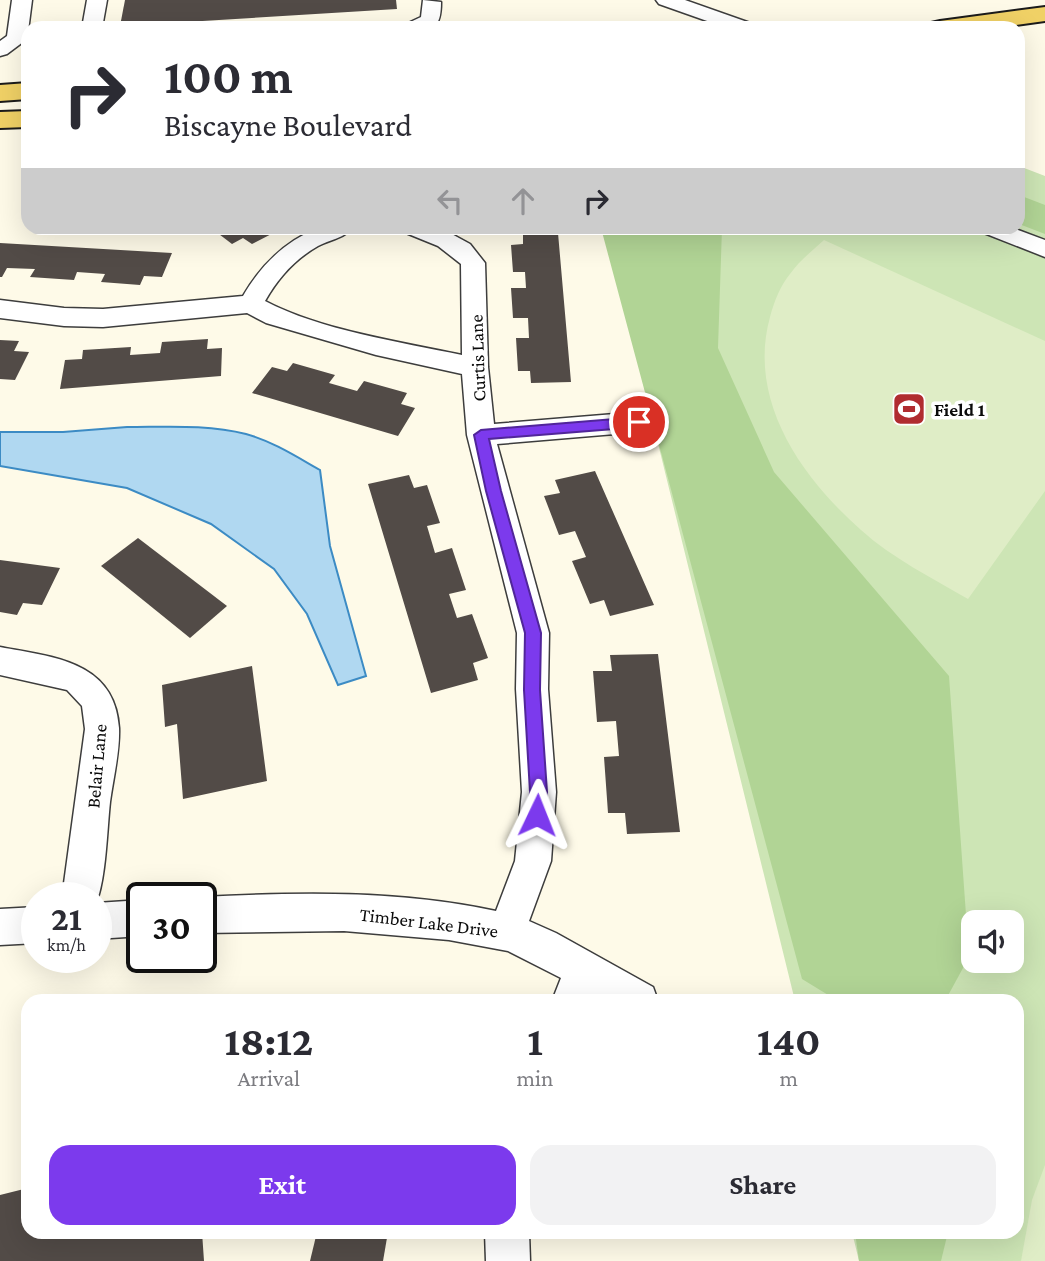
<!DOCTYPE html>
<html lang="en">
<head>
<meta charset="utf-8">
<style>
  body { margin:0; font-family:"Crimson Pro",serif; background:#f2f2f3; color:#2b2b33; height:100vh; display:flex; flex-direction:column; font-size:26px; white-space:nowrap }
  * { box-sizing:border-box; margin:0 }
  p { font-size:23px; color:#7c7c81 }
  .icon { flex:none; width:38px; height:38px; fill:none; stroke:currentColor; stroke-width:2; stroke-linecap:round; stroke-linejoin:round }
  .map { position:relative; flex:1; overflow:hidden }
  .panel { position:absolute; left:21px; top:994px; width:1003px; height:245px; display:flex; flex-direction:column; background:#fff; border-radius:21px; box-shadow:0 7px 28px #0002 }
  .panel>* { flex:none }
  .top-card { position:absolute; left:21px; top:21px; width:1004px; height:214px; border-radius:21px; box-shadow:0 7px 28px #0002; background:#fff; color:#2b2b33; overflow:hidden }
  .fabs { position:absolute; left:961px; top:910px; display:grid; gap:14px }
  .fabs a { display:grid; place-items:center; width:63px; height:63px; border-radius:14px; background:#fff; box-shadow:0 7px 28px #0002; font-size:35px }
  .speed { position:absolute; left:21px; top:882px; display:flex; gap:14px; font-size:35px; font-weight:700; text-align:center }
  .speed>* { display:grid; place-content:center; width:91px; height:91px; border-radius:50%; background:#fff; box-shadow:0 7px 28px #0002; line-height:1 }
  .speed small { font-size:18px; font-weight:400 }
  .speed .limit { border:4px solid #111; border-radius:10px; background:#fff; color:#111 }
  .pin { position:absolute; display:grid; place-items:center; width:60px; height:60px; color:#fff; margin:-30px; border:4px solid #fff; border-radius:50%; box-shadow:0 2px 7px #0007 }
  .me { position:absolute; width:77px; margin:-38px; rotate:2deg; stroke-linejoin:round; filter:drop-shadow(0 0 5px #0008) }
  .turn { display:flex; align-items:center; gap:24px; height:147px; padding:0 28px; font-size:32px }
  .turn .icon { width:91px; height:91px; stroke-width:2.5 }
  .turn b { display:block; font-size:49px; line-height:60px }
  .lanes { display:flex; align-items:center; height:66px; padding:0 28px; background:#0003; justify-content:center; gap:35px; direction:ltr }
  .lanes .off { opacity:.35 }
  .eta { display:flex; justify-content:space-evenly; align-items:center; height:119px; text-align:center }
  .eta b { font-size:42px; font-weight:700; line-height:49px }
  .cta { display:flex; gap:14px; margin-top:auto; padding:14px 28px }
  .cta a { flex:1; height:80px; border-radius:21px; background:#7c3aed; color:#fff; font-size:28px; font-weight:700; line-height:80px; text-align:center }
  .cta a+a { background:#f2f2f3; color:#2b2b33 }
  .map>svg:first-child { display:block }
</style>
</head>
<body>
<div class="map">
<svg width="1045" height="1261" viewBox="0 0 1045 1261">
  <rect width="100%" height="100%" fill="#fefae8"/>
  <path fill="#cde5b5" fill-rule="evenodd" d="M1019,166L1045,176V1261H859L852,1232H1017V1001H795L605,228H1018ZM973,922H1012V961H973Z"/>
  <g fill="#b1d495">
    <path d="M1019,195L1045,205V234L1019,224Z"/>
    <path d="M601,228H722L718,348L774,472L949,676L969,957L945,1001H838L802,979Z"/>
    <path d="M855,1232H948L941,1261H859Z"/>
  </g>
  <g fill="#dfedc6">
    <path d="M824,240L1045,341V491L968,599C932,578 892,558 861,530C801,477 747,400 770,317C774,302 780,286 790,274C799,261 812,251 824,240Z"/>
    <path d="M1045,1165V1261H1021L1032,1200Z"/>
  </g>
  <path fill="#b0d8f1" stroke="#3c8bc4" stroke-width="2" d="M127,427C166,427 208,424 246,434C272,441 297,457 320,470L330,546L366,676L338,685L307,614L274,569L211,524L127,488L0,466V432H63Z"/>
  <g fill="#524b47">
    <path d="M125,0H396L397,9L120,26Z"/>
    <path d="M211,228H283L252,244L243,238L232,244Z"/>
    <path d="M558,233L571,382L531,383L530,371H518L516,338H529L528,318H513L511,288H526L525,272H513L511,245L523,244V234Z"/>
    <path d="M0,243L172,253L162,277L144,276L140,285L101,282L105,274L77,272L74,280L30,277L35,269L7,268L2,277H0Z"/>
    <path d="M208,339L207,349L222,348L221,376L60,389L65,360L82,359L83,350L131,347L130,355L160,353L162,342Z"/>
    <path d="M0,340L19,341L14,351L29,352L15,380L0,379Z"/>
    <path d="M293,363L335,375L329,383L357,391L364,381L407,393L401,404L415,408L398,436L252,393L272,367L287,371Z"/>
    <path d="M595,471L654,605L610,616L604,600L590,604L572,561L586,557L575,531L559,535L544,496L560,493L555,480Z"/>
    <path d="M409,475L414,488L427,485L440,523L427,526L435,553L452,548L466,590L449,594L457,618L472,614L488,658L473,663L478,680L431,693L368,484Z"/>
    <path d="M138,538L227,606L190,638L101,566Z"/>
    <path d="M0,560L60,568L42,605L23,603L17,615L0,612Z"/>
    <path d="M658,654L680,832L627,834L625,813H608L604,757L619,756L616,721L597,722L593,671H612L610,655Z"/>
    <path d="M252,666L267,781L183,799L177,724L165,727L162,685Z"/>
    <path d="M28,1188V1232H202L204,1261H0V1195Z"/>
    <path d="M317,1232H388L383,1261H310Z"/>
  </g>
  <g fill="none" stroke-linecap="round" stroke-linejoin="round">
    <defs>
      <g id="minor">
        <path d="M12,0H32L27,39L7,54L0,56V41L7,36Z"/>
        <path d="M87,0H107L102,28H82Z"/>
        <path d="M423,0L441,2C441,34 430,28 403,28L406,24L421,17Z"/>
        <path d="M656,0H685L753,24L756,28H727L659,4Z"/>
        <path d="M318,228H352C345,238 329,240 318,246C295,259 278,278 265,301C320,330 400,342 462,355L461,264L438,246L406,233L402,228H436L448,232L470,244L485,263L488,367L494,424L639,412L649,415L653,422L649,429L639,432L497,444L549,633L548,689L556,792L551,861L529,921L556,933L653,987L658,1001H599L592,997L590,1001H552L561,978L508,951L449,940L344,931L201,933V898H199L201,897C299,892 400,890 496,911L515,861L522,792L516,689L517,633L467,435L462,374L376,355L266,323L247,313L103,327L64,326L0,318V300L64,308L103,309L243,296C261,265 284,242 318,228Z"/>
        <path d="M980,228H1013L1045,240V257L984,233Z"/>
        <path d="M0,647C53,657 115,661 119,728C120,752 113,779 110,802C107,829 106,879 96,903L142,900V936L96,939V898H62L85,729L82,706L67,690L0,675Z"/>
        <path d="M37,907V943L0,945V909Z"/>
        <path d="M485,1232H529L530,1261H486Z"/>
      </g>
      <g id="major">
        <path d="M1045,7V21L994,28H928L931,23L940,21Z"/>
        <path d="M28,83V99L0,101V85Z"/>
        <path d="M28,111V127L0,128V112Z"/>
      </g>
    </defs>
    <use href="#minor" stroke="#3d3d3d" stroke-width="3"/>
    <use href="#major" stroke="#1b1b1b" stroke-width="4"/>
    <use href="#minor" fill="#fff" fill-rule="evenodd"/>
    <use href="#major" fill="#f0d166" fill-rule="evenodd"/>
  </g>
  <path fill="#7c3aed" stroke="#51269a" stroke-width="2" d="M639,417L646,422L639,427L489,439L501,491L541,633L540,690L547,792L543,821L537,824L531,821L528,815L530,792L524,690L525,633L486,491L474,435L481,430Z"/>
  <defs>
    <symbol id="stadium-square" viewBox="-11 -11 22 22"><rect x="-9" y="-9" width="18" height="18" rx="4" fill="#b02c30" stroke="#fff"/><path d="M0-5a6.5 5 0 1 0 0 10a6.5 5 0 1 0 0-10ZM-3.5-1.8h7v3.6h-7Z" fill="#fff"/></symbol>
  </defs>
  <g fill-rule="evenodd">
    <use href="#stadium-square" x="890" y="390" width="38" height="38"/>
  </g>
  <g text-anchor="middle" stroke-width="7" stroke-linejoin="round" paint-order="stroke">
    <g font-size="19" fill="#0a0a0a" stroke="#fff">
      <text transform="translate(477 358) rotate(-92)" y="7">Curtis Lane</text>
      <text transform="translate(96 766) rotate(-85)" y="7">Belair Lane</text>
      <text transform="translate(429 922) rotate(7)" y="7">Timber Lake Drive</text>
    </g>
    <g font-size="19" font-weight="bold" fill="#0a0a0a" stroke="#fff" text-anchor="start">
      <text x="934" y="416">Field 1</text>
    </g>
  </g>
</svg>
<div class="fabs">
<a><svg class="icon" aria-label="sound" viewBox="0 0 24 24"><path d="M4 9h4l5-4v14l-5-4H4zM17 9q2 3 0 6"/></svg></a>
</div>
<div class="speed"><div>21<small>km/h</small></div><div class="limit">30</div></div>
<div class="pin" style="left:639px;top:422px;background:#d93025"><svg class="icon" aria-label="arrive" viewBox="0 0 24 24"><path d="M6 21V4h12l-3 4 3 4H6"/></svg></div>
<svg class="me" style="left:537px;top:815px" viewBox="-20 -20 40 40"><path d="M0-17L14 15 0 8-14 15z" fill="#7c3aed" stroke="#fff" stroke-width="4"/></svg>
<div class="top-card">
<div class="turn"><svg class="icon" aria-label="right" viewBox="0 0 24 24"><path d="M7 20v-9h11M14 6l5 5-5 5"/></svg><div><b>100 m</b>Biscayne Boulevard</div></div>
<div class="lanes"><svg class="icon off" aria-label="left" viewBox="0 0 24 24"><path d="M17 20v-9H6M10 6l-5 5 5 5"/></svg><svg class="icon off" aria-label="ahead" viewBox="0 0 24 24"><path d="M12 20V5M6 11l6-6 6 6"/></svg><svg class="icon" aria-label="right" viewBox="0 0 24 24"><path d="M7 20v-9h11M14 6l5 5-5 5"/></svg></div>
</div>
<section class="panel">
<div class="eta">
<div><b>18:12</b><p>Arrival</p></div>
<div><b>1</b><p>min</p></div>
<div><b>140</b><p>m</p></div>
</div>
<div class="cta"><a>Exit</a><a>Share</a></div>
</section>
</div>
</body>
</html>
